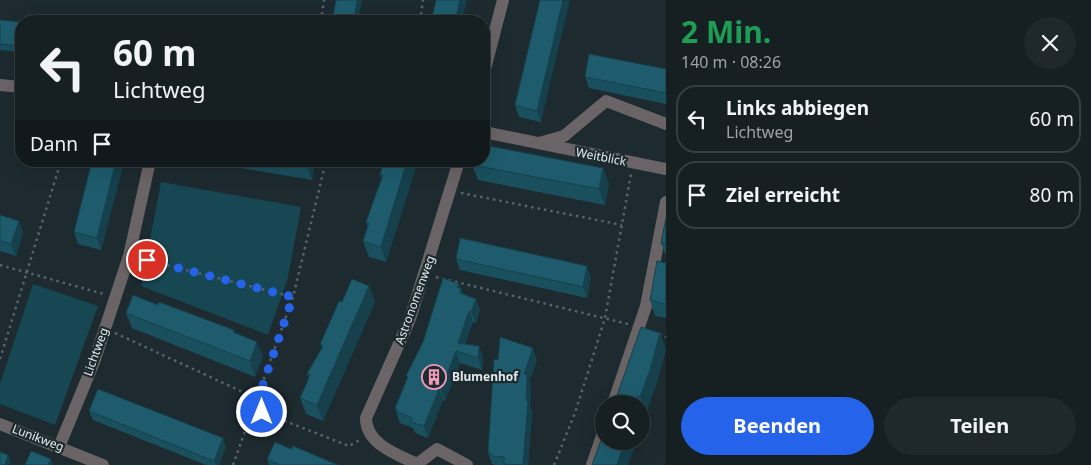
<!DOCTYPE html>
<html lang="de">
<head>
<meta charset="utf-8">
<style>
  body { margin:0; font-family:"Noto Sans",sans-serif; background:#1f282b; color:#f1f3f6; height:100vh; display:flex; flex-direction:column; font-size:19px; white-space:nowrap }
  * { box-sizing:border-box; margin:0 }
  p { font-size:16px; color:#9ea3a6 }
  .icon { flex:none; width:28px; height:28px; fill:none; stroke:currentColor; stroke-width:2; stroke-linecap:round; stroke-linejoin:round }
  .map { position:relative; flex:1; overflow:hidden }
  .sheet { display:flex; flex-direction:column; background:#162023; width:425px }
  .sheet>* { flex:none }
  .top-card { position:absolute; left:15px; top:15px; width:475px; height:152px; border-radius:20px; box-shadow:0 5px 20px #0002,0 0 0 1px #353e41; background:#162023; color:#f1f3f6; overflow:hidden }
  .buttons { position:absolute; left:595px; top:395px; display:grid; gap:10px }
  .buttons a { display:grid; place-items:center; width:55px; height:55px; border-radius:50%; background:#162023; box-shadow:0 5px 20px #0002,0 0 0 1px #353e41; font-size:25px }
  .pin { position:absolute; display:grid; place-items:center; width:42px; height:42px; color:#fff; margin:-21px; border:2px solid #fff; border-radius:50%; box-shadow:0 1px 5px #0007 }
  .me { position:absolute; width:55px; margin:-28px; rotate:0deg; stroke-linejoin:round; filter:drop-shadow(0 0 4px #0008) }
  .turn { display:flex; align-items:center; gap:18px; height:105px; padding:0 15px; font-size:22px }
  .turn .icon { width:65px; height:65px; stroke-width:2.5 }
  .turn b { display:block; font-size:35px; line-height:42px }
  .then { display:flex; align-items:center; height:48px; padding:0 15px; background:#0003; gap:10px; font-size:19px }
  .round { display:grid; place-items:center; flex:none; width:52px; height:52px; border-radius:26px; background:#1f282b }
  .headline { display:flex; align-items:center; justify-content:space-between; height:85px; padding:0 15px }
  h1 { font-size:30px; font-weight:700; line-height:38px; color:#1e9e55 }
  .button { display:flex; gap:10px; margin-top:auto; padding:10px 15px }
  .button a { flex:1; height:58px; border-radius:30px; background:#2563eb; color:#fff; font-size:20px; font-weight:700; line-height:58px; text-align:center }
  .button a+a { background:#1f282b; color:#f1f3f6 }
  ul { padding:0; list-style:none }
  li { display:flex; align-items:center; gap:15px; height:68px; margin:0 10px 8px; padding:0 5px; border:2px solid #353e41; border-radius:20px }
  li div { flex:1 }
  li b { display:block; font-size:19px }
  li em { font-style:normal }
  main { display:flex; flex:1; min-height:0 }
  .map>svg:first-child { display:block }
</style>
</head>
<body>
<main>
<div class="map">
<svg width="666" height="465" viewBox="0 0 666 465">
  <rect width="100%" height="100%" fill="#1d2a2f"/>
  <g fill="#184754">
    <path d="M161,182L301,207L288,277L268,335L141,286Z"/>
    <path d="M33,284L98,306L55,425L0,404V384Z"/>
  </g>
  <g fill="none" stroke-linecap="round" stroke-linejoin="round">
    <g stroke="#586468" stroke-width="2.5" stroke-dasharray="2.5 4" stroke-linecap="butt">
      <path d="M321,21L324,0"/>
      <path d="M420,21L423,0"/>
      <path d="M461,193L622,225"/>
      <path d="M142,259L293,297"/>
      <path d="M0,265L104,294"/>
      <path d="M436,277L628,324"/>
      <path d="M115,333L258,399L262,412L349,446L360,440"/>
      <path d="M659,334L666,337"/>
      <path d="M0,359L61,161"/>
      <path d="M233,465L293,297L326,161"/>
      <path d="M554,465L575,413L605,318L631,174"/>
    </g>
    <g stroke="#6b6466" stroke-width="12">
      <path d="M484,73L503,0"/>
      <path d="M0,85L21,87"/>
      <path d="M484,132L666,169"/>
      <path d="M539,143L564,136L606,101L666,124"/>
      <path d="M613,404L646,306L666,202"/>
      <path d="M0,424L103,465"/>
      <path d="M59,447L94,362L129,256L150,161"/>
      <path d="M417,464L437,449L467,465"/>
      <path d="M419,465C399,455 366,445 366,418L410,319L459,161"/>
      <path d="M592,465L604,430"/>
    </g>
  </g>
  <g fill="#1a4f5e">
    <path d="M540,0L541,122L519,117L515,105Z"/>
    <path d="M0,20L21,22V52L0,50Z"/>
    <path d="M666,69V104L589,88L585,77Z"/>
    <path d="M92,161H124L101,250L78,244L74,232Z"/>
    <path d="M200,161H315L312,180Z"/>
    <path d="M384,161H416L417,164L386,262L369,257L363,241L368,227L366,222L381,179L380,174Z"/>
    <path d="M472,165L603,168L609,184L605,205L478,180Z"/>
    <path d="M0,215L19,221L23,232L16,256L0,251Z"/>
    <path d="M666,218V256L661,243Z"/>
    <path d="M456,259L591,277L587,298L460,270Z"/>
    <path d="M666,263V318L655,316L650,300Z"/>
    <path d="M459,284L464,295L476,299L480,310L476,323L473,322L465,344L479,346L483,358L482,370L460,363L445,401L443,400L428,438L415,433L413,428L400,423L395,408L407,378L406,376Z"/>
    <path d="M369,286L375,302L323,421L306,414L300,398L309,379L307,374L322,348L320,344L342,302Z"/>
    <path d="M158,305L234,330L235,333L263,357L255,377L132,328L126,313Z"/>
    <path d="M666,349L656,385L646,413L643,412L641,417V404H614Z"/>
    <path d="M498,360H537L529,382L531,387L530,407L532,412L528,465H494V464H492L488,453Z"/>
    <path d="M89,411L223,438L226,447L219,465H206L93,420Z"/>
    <path d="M291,449L338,465H269L267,459Z"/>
  </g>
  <g fill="#15404c">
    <path d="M357,0H362L358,21H354Z"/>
    <path d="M460,0H467L462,21H455Z"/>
    <path d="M563,0H570L541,122L537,111Z"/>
    <path d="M116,161H124L101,250L97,238Z"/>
    <path d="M307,161H315L312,180L306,164Z"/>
    <path d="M407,161H416L417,164L386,262L381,247Z"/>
    <path d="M603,168L609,184L605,205L599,189Z"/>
    <path d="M19,221L23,232L16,256L11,244Z"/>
    <path d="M587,266L591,277L587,298L583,287Z"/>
    <path d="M459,284L466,300L464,305L457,287Z"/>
    <path d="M369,286L375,302L323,421L317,405Z"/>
    <path d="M476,299L480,310L476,323L471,312Z"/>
    <path d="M469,311L473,322L462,353L458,343Z"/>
    <path d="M660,333L666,349L656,385L646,413L640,397Z"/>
    <path d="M257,342L263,357L255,377L250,361Z"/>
    <path d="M479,346L483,358L482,370L478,358Z"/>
    <path d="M533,348L537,360L529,382L531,387L530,407L532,412L528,465H523L526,401L524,374Z"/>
    <path d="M456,351L460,363L445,401L441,389Z"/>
    <path d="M439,389L443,400L428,438L424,426Z"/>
    <path d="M637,396L640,404H635Z"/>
    <path d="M641,407L643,412L641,417Z"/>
    <path d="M223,438L226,447L219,465H216L214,461Z"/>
    <path d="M625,441H633L632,444L634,449L628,465H617Z"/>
    <path d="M8,455L11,462L9,465H5Z"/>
    <path d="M51,459L53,465H48Z"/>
  </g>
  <g fill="#1e5c6d" stroke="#15404c">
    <path d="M336,0H357L354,21H332Z"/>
    <path d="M436,0H460L455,21H431Z"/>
    <path d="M540,0H563L537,111L515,105Z"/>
    <path d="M102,14L176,21H101Z"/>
    <path d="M0,20L21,22V46L0,44Z"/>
    <path d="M589,54L666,69V93L585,77Z"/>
    <path d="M484,145L603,168L599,189L472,165V161H484Z"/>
    <path d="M92,161H116L97,238L74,232Z"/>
    <path d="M288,161H307L306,164Z"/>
    <path d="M384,161H407L381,247L363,241L369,223L366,222L383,175L380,174Z"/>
    <path d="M0,215L19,221L11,244L0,241Z"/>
    <path d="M666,218V243H661Z"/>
    <path d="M460,238L587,266L583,287L456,259Z"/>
    <path d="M657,261L666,263V304L650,300Z"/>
    <path d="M443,278L459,284L457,287L461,289L460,293L476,299L471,312L469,311L458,343L479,346L478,358L456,351L441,389H439L424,426L411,422L412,418L396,411L397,409L395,408L408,377L406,376L423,342Z"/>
    <path d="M352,279L369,286L317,405L300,398L310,375L307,374L323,346L320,344L326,331L339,301L342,302Z"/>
    <path d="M133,295L158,305L159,302L234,330L233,332L257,342L250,361L126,313Z"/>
    <path d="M641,327L660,333L650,370L640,397L637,396L635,404H614Z"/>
    <path d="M500,337L533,348L524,374L527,375L526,401H528L523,465L504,464V457L491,456V453H488L494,359L498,360Z"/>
    <path d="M98,389L223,438L214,461L89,411Z"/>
    <path d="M604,432V441H625L617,465H592Z"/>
    <path d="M275,442L291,449L293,446L338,465H280L267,459Z"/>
    <path d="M31,451L51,459L48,465H25Z"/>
    <path d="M0,452L8,455L5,465H0Z"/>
  </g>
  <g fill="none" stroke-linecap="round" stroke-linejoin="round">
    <path stroke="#2563eb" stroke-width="9" stroke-dasharray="0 16.2" d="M147,260L293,297L258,399L262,412"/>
  </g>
  <defs>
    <symbol id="building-ring" viewBox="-11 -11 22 22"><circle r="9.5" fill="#1d2a2f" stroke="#ef9ab8" stroke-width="1.5"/><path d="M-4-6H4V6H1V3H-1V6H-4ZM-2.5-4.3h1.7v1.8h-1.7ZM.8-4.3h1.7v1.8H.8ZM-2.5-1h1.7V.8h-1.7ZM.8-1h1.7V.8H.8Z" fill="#ef9ab8"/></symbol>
  </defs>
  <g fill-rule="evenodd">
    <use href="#building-ring" x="420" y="363" width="28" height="28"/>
  </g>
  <g text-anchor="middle" stroke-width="4.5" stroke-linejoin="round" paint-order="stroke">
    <g font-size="12" fill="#e2eaed" stroke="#1d2a2f">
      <text transform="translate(601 157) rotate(11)" y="4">Weitblick</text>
      <text transform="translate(415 300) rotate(-70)" y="4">Astronomenweg</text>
      <text transform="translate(96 352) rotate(-70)" y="4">Lichtweg</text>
      <text transform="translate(38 438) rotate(21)" y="4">Lunikweg</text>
    </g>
    <g font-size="12" font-weight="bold" fill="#e2eaed" stroke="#1d2a2f" text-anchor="start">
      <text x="452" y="381">Blumenhof</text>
    </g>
  </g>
</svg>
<div class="buttons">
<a><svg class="icon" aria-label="search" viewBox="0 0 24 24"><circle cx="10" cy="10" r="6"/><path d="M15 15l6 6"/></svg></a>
</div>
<div class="pin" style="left:147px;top:260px;background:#d93025"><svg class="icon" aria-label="arrive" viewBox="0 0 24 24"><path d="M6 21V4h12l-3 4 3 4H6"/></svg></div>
<svg class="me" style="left:262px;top:412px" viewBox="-20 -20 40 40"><circle r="17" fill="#2563eb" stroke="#fff" stroke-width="3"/><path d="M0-11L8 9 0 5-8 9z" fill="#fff"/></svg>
<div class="top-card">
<div class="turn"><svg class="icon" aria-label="left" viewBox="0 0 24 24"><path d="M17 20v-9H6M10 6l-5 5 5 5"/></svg><div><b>60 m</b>Lichtweg</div></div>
<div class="then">Dann<svg class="icon" aria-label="arrive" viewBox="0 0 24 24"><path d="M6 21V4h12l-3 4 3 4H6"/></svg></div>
</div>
</div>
<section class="sheet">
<div class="headline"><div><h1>2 Min.</h1><p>140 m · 08:26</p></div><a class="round"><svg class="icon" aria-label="close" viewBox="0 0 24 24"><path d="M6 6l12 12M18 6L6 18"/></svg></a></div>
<ul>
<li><svg class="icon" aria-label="left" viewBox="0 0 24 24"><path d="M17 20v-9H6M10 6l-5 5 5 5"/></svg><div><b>Links abbiegen</b><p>Lichtweg</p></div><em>60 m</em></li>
<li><svg class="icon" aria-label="arrive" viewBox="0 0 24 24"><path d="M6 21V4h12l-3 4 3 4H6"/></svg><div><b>Ziel erreicht</b></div><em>80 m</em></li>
</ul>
<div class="button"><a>Beenden</a><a>Teilen</a></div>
</section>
</main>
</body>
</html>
